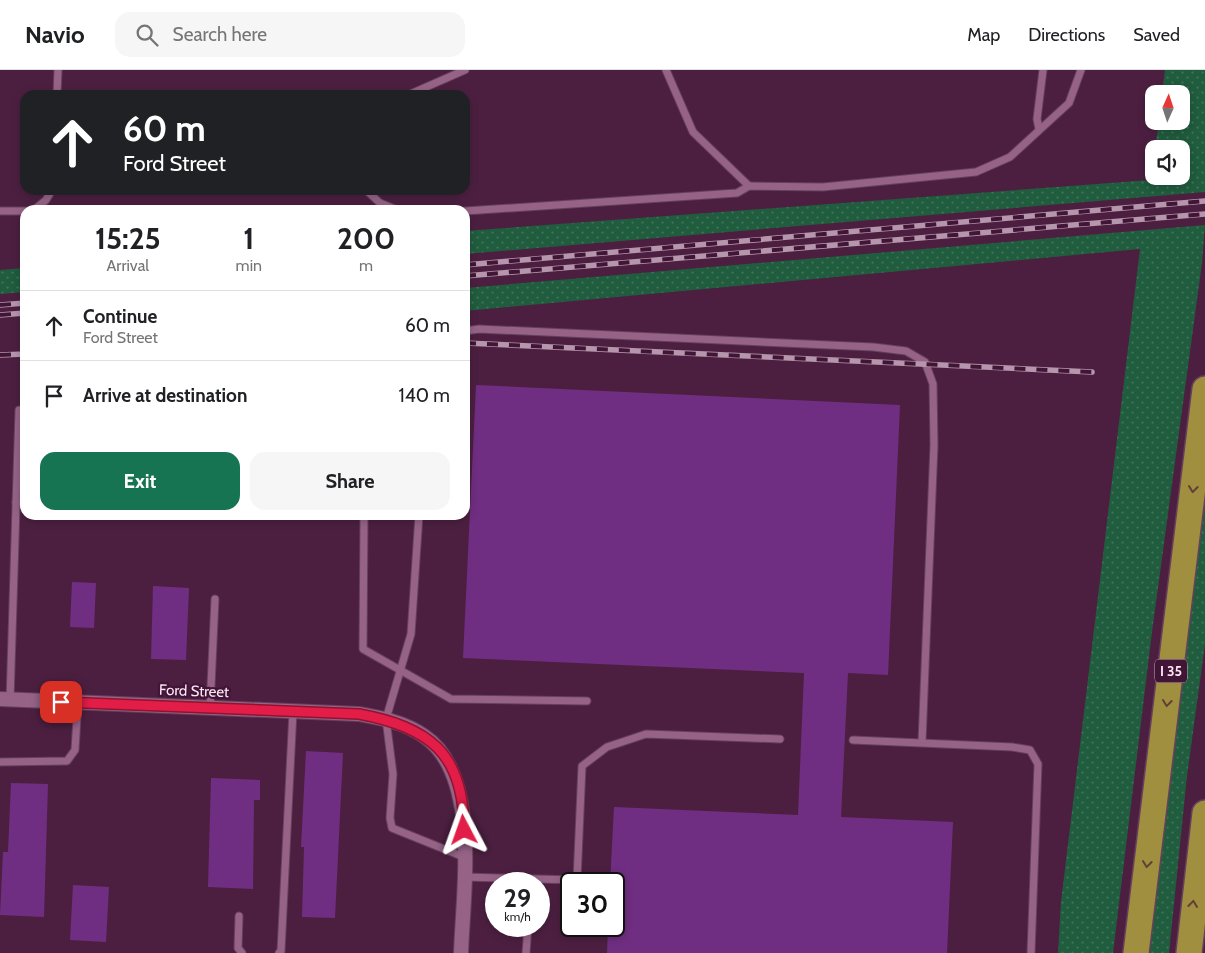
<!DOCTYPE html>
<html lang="en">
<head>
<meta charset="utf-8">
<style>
  body { margin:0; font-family:Cabin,sans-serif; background:#f6f6f6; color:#202124; height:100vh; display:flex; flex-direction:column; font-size:19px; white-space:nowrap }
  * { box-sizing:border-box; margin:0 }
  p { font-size:16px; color:#757577 }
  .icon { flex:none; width:28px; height:28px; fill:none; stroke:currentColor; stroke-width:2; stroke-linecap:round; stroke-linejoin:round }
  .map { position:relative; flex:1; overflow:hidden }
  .sheet { position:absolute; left:20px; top:135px; width:450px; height:315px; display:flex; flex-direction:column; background:#fff; border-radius:15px; box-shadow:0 2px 8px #0003 }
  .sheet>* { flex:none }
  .guide { position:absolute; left:20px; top:20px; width:450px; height:105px; border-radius:15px; box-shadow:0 2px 8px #0003; background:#202124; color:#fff; overflow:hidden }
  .needle { width:32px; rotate:3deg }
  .buttons { position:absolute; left:1145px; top:15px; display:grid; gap:10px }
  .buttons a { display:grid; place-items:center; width:45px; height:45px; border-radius:10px; background:#fff; box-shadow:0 2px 8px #0003; font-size:25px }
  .speed { position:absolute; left:485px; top:802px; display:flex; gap:10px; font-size:25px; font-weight:700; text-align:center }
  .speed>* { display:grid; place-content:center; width:65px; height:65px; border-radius:50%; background:#fff; box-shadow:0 2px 8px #0003; line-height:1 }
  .speed small { font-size:12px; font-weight:400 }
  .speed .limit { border:2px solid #111; border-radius:8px; background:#fff; color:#111 }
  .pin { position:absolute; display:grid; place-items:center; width:42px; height:42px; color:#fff; margin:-21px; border-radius:10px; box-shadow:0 2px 8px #0006 }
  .me { position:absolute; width:55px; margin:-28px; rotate:356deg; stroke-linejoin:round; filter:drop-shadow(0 0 4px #0008) }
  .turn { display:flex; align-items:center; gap:18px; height:105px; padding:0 20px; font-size:22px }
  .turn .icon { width:65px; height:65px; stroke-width:2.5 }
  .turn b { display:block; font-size:35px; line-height:42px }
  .eta { display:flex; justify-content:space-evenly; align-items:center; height:85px; text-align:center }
  .eta b { font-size:30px; font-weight:700; line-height:35px }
  .action { display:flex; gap:10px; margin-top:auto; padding:10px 20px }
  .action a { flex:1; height:58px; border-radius:15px; background:#177452; color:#fff; font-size:20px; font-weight:700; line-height:58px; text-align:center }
  .action a+a { background:#f6f6f6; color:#202124 }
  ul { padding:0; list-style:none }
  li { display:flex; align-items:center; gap:15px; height:70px; padding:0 20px; border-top:1px solid #e0e0e0 }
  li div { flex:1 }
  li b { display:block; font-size:19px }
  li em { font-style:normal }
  header { display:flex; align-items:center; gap:30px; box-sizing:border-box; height:70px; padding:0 25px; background:#fff; border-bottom:1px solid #e0e0e0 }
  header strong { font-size:24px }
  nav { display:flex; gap:28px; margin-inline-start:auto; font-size:18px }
  .search { width:350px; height:45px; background:#f6f6f6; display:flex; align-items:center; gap:12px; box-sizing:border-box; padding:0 18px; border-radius:15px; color:#757577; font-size:19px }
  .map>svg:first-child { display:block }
</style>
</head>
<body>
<header>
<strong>Navio</strong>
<div class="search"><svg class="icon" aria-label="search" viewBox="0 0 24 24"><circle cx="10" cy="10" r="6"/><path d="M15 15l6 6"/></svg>Search here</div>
<nav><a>Map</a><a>Directions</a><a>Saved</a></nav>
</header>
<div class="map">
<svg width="1205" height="883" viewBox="0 0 1205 883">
  <defs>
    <pattern id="grass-dots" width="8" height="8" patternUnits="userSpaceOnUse" patternTransform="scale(1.25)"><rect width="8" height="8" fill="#205c3e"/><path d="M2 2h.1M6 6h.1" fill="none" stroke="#41735b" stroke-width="1.8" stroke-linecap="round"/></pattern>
  </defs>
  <rect width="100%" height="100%" fill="#4c1f40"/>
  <g fill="url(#grass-dots)">
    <path d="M1165,0H1205V122L465,184V161L1151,110L1154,91V106H1181V79H1155L1159,51H1181V24H1162Z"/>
    <path d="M1205,155L1202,193L1152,562L1113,883H1058L1061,832L1140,179L465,241V218Z"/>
    <path d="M25,198V222L0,224V200Z"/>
    <path d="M1205,411V574L1187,706L1169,883H1147Z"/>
  </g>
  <g fill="#702e82">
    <path d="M476,315L900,335L888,605L848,603L841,747L953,752L947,883H607L608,856H614V814H610L614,737L798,745L804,603L463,588Z"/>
    <path d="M72,512L96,513L94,558L70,557Z"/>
    <path d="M153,516L189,518L186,590L151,589Z"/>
    <path d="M306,681L343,683L335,848L302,847L304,777H301Z"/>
    <path d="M211,708L260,710V730H254L253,819L208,817Z"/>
    <path d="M11,713L48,714L44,847L0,845L3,782H8Z"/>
    <path d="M73,815L109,817L106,872L70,870Z"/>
  </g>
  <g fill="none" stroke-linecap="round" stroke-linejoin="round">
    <defs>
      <g id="service">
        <path d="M666,0L693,62L749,116"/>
        <path d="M57,25L58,0"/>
        <path d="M408,25L465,0"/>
        <path d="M1039,59L1037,49L1043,0"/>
        <path d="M366,120L380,133L397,140"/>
        <path d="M34,140L46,130L52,120"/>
        <path d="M0,141H25"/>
        <path d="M465,141L737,123L749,116L823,117L976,102L1010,87L1069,33L1081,0"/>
        <path d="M465,261L479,259L873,277L906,281L925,292L933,314L934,375L922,672"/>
        <path d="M16,432H25"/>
        <path d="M364,445L363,579L451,629L587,631"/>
        <path d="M419,445L411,564L386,649L393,704L390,748L392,758L464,787"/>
        <path d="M10,630L19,340"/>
        <path d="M210,638L215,529"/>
        <path d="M853,670L1012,677L1030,680L1038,694L1031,883"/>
        <path d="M0,692L67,691L75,680L78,632"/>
        <path d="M464,807L577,810L582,696L607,677L646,664L780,669"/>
        <path d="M239,846L238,878L242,883"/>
        <path d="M279,883L281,881L293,641"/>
        <path d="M526,883L528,856"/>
      </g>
      <path id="minor" d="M0,629L359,644C381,648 404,652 424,666C481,704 463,822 461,883"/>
      <g id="motorway">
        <path d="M1136,883L1205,319"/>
        <path d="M1189,883L1205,743"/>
      </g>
    </defs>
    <use href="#service" stroke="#66405d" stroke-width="9"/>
    <use href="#minor" stroke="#66405d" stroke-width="16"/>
    <use href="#motorway" stroke="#66405d" stroke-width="28"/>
    <use href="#service" stroke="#966387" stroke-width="7"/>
    <use href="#minor" stroke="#966387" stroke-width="14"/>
    <use href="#motorway" stroke="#9f8f3e" stroke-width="25"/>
    <defs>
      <g id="rail">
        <path d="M465,195L1205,131"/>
        <path d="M465,206L1205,144"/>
        <path d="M0,235L25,233"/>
        <path d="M0,245L25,243"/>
        <path d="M465,273L1092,302"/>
        <path d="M0,285L25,284"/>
      </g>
    </defs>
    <use href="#rail" stroke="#b696ad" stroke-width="5.5"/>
    <use href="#rail" stroke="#411536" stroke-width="4" stroke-dasharray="11" stroke-linecap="butt"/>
  </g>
  <defs><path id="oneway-chevron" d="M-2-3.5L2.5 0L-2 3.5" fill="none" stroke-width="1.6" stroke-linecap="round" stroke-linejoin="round" transform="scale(1.25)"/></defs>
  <g stroke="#624039">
    <use href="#oneway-chevron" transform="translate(1193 419) rotate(97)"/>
    <use href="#oneway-chevron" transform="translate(1167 633) rotate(97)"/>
    <use href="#oneway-chevron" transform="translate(1147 794) rotate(97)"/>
    <use href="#oneway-chevron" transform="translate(1193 834) rotate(-83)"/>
  </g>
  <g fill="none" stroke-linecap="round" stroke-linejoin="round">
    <defs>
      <path id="route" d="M61,632L359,644C429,657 464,683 464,760"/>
    </defs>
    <use href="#route" stroke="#92132f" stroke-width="12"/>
    <use href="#route" stroke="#e11d48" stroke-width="9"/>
  </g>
  <g text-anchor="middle" stroke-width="4.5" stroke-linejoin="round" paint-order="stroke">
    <rect fill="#411536" stroke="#c6a8bd" stroke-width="1" x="1155" y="589.5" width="32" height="23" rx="4"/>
    <g font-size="14" font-weight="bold" fill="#ffe7f7">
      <text x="1171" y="606">I 35</text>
    </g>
    <g font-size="15" fill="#ffe7f7" stroke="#411536">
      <text transform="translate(194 621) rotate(2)" y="5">Ford Street</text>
    </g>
  </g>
</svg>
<div class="buttons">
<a><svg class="needle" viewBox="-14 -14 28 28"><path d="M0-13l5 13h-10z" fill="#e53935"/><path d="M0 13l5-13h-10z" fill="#757577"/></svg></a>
<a><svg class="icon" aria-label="sound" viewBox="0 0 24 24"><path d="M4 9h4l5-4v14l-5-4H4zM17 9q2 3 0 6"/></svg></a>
</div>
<div class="speed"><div>29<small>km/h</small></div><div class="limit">30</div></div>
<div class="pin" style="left:61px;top:632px;background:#d93025"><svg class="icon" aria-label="arrive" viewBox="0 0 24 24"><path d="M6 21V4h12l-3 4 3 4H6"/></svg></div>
<svg class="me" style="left:464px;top:760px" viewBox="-20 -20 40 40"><path d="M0-17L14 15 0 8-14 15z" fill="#e11d48" stroke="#fff" stroke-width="4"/></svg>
<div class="guide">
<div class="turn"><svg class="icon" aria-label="ahead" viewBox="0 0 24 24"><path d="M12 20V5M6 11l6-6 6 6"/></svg><div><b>60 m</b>Ford Street</div></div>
</div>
<section class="sheet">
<div class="eta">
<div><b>15:25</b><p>Arrival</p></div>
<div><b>1</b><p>min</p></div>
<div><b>200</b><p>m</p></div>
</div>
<ul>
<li><svg class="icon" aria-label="ahead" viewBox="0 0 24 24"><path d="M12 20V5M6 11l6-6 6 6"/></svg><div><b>Continue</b><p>Ford Street</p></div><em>60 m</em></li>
<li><svg class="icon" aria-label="arrive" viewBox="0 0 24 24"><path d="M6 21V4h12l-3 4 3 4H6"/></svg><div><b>Arrive at destination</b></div><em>140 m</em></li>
</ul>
<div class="action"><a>Exit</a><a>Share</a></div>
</section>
</div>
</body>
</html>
